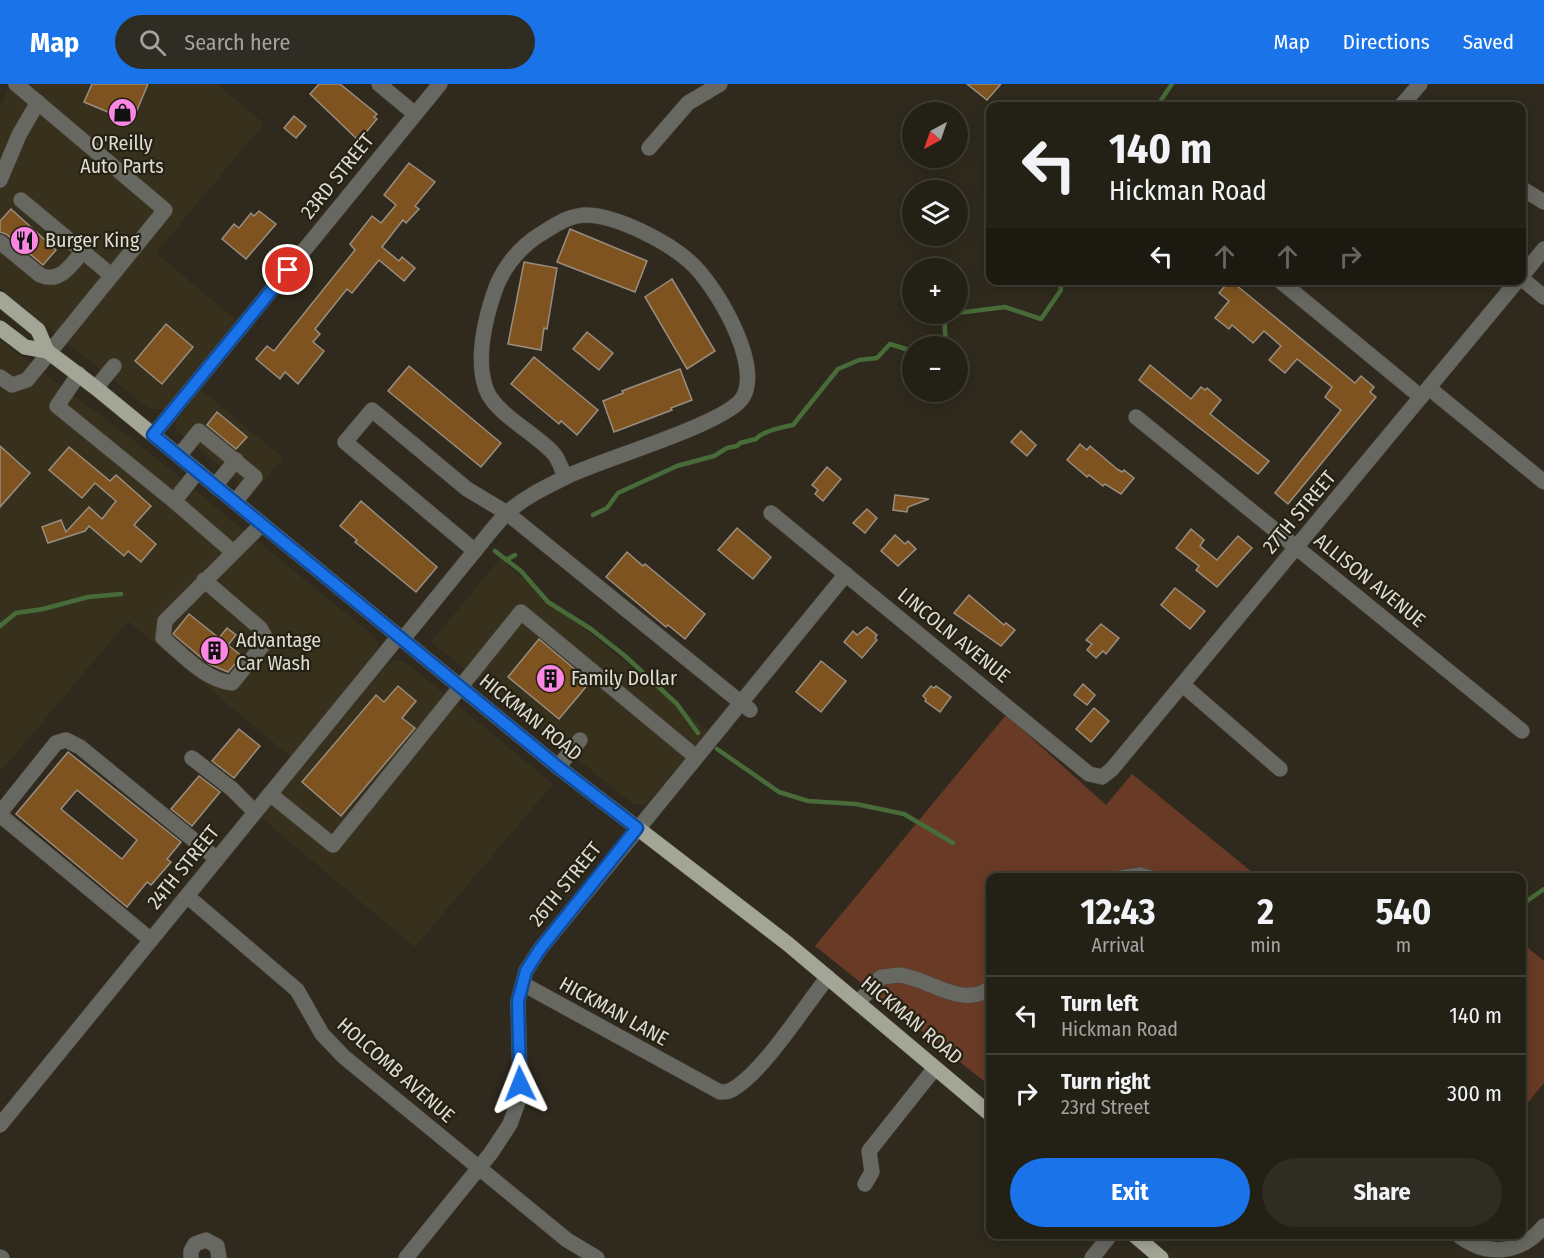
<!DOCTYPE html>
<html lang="en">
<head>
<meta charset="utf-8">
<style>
  body { margin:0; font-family:"Fira Sans Condensed",sans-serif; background:#2f2d23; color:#f1f3f6; height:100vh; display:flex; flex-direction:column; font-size:22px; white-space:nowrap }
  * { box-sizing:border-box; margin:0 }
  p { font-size:20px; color:#a3a3a1 }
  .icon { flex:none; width:33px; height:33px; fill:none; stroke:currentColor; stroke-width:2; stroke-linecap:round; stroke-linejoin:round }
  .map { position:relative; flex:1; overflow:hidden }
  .drawer { position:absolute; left:986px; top:789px; width:540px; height:366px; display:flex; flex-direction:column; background:#232016; border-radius:12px; box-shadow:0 3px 15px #0003,0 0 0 2px #403e35 }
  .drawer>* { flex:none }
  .hud { position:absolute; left:986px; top:18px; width:540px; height:183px; border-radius:12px; box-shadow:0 3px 15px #0003,0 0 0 2px #403e35; background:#232016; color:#f1f3f6; overflow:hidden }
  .needle { width:39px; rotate:220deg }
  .tools { position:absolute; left:902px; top:18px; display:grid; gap:12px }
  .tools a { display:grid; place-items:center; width:66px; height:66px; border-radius:50%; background:#232016; box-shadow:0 3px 15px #0003,0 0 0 2px #403e35; font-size:30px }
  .pin { position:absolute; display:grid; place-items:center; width:51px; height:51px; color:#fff; margin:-26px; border:3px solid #fff; border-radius:50%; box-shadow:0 2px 6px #0007 }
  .me { position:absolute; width:66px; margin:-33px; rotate:358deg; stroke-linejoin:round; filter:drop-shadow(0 0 4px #0008) }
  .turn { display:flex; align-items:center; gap:21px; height:126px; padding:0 24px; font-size:27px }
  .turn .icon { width:78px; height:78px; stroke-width:2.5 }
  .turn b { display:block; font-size:42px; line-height:51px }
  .lanes { display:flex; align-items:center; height:57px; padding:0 24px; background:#0003; justify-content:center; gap:30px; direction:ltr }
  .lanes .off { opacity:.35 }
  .eta { display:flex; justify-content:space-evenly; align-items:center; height:102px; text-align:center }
  .eta b { font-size:36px; font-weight:700; line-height:42px }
  .primary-button { display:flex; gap:12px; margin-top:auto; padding:12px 24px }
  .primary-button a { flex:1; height:69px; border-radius:36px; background:#1a73e8; color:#fff; font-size:24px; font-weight:700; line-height:69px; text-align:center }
  .primary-button a+a { background:#2f2d23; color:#f1f3f6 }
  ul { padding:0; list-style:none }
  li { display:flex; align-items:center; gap:18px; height:78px; padding:0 24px; border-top:2px solid #403e35 }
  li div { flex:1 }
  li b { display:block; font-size:22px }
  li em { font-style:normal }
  header { display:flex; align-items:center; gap:36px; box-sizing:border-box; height:84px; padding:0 30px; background:#1a73e8; color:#fff }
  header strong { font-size:28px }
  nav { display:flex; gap:33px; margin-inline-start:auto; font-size:21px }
  .search { width:420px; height:54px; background:#2f2d23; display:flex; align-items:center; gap:15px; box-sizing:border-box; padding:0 21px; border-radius:33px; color:#a3a3a1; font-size:22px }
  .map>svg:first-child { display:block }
</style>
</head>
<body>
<header>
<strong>Map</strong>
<div class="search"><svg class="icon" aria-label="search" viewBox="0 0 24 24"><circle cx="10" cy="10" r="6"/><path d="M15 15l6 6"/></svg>Search here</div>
<nav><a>Map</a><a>Directions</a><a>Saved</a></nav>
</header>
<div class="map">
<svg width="1544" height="1174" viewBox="0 0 1544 1174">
  <rect width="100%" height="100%" fill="#2f2a1d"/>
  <g fill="#37301c">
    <path d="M10,0H216L264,39L156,169L236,236L164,325H149L0,204V23Z"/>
    <path d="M0,256L131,354L375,553L378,561L376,569L291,673L128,537L0,688Z"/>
    <path d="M201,306L283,374L253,411L176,346V337Z"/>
    <path d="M500,475L708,647L646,721L633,720L431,558Z"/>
    <path d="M395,576L405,578L553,700L415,863L261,734L387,580Z"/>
  </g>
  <g fill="#693b26">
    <path d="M1006,631L1106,721L1132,690L1258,793L990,794V1002L815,862Z"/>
    <path d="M1521,858L1544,877V999L1521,1027Z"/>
  </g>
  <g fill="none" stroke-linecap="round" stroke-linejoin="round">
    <g stroke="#476b39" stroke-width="4.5">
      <path d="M1157,22L1172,0"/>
      <path d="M957,229L1005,223L1041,235L1061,206L1060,196"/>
      <path d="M946,262L944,231L955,230"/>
      <path d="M593,431L607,424L618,409L677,382L714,372L727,364L737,362L740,359L756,355C763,347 782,343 793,341L838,285L859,276L877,274L890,260L912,267"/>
      <path d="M495,467L521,487L548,518L591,545L625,572L677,620L698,649"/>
      <path d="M506,476L515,471"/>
      <path d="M0,542L16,529L43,525L88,513L121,510"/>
      <path d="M717,665L779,708L808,717L856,720L904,730L953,759"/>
      <path d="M1521,821L1544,805"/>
    </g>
  </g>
  <g fill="#7e531f" stroke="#998d80" stroke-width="1.5" fill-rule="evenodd">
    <path d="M92,0H148L132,38L84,18Z"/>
    <path d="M319,0H340L377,30L374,33L377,35L359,57L310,10Z"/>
    <path d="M967,0H1001L987,16Z"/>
    <path d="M294,32L306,42L296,54L284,44Z"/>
    <path d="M409,79L435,98L415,122L419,125L406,139L403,136L382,163L399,177L402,173L415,184L404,197L379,176L352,209L347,205L315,245L320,250L313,258L324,267L298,300L285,288L280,295L256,275L267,262L274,267L355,166L350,160L372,132L381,139L396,121L384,111Z"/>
    <path d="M11,125L56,166L43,181L6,150L0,148V137Z"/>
    <path d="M259,127L276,140L246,175L222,155L234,140L239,144L251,129L254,132Z"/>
    <path d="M570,145L647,177L635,208L557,178Z"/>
    <path d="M524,178L557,184L547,245L544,244L541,266L508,260Z"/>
    <path d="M672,195L715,267L687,285L645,213Z"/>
    <path d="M1230,196L1355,299L1361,292L1374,303L1370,308L1376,313L1288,420L1275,409L1341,326L1325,313L1332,303L1297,275L1285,289L1269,276L1281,262L1264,247L1253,259L1232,241L1229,245L1215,234L1229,217L1219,209Z"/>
    <path d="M166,240L193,263L162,300L135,277Z"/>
    <path d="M587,248L613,269L599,286L573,265Z"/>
    <path d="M534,273L598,326L577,351L561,337L559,340L511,300Z"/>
    <path d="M1150,281L1191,315L1201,303L1205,306L1207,304L1221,316L1210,330L1269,377L1258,390L1139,296Z"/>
    <path d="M409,282L501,359L481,383L388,307Z"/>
    <path d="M680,285L692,316L671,324L672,326L614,348L603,317L623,309L622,307Z"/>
    <path d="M217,328L247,353L236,365L207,341Z"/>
    <path d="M1021,347L1036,361L1027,372L1011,358Z"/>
    <path d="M1080,360L1087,366L1090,362L1117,385L1122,388L1124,386L1134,394L1121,410L1105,400L1103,402L1089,391L1087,393L1067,376Z"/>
    <path d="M0,362L30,389L0,423Z"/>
    <path d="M69,363L110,397L116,391L151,422L134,441L156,460L141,478L128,467L124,472L89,442L85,447L48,459L42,443L61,436L66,448L89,423L102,435L116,417L95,399L82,414L49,386Z"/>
    <path d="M827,383L841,395L823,417L815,410L818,406L812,401Z"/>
    <path d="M895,411L929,415L908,423L907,428L893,426Z"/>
    <path d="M361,417L437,483L416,508L355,458L357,456L340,442Z"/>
    <path d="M867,425L877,434L865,449L853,439Z"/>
    <path d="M737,444L771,473L753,495L718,466Z"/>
    <path d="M1191,445L1204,456L1200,462L1217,476L1238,452L1252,464L1217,503L1196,486L1199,482L1176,464Z"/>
    <path d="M895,451L905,460L908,457L916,465L898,482L881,467Z"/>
    <path d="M627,468L643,482L645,480L705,530L685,555L668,541L666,543L606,493Z"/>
    <path d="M1175,504L1205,527L1190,545L1161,521Z"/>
    <path d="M969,511L1004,541L1006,539L1015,546L1001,562L954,529Z"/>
    <path d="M189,530L219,554L227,544L236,551L228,561L242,572L228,588L209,580L173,550Z"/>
    <path d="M1101,540L1119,554L1106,570L1103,567L1096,574L1087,566L1092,560L1086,556Z"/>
    <path d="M867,543L877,551L875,554L877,556L862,574L844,558L853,547L857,551Z"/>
    <path d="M539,555L590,598L559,635L508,593Z"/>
    <path d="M821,577L846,597L821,628L796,608Z"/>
    <path d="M1083,600L1095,611L1087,621L1074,611Z"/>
    <path d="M398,602L416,617L402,634L415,644L341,732L302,698L376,611L384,618Z"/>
    <path d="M931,602L934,604L936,602L951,613L940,628L925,617L926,615L923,612Z"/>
    <path d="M1094,624L1109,637L1091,658L1076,645Z"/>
    <path d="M239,645L260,662L234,694L212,677Z"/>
    <path d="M68,668L181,758L167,775L171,778L151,801L147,798L127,823L16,730ZM77,706L137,756L122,775L61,725Z"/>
    <path d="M199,692L220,708L192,742L171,725Z"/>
  </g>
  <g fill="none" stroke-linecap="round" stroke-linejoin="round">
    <defs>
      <g id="minor">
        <path d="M379,0L415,30"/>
        <path d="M1401,22L1420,0"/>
        <path d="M649,64L688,19L720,0"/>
        <path d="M0,96L19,51L38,18"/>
        <path d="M1521,104L1544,118"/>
        <path d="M21,116L111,191"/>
        <path d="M0,158L40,191C60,200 71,181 83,167"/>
        <path d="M1521,193L1544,165"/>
        <path d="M1521,194L1544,213"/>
        <path d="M1279,196L1421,313"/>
        <path d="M79,290L57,322L174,417L198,387"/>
        <path d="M0,293L12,301L27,296L165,126L16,0"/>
        <path d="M96,304L114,282"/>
        <path d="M1429,304L1544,398"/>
        <path d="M1136,333L1522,647"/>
        <path d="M153,351L440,0"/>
        <path d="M179,372L199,347L255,393L235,418"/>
        <path d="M215,402L236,376"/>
        <path d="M174,417L233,468"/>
        <path d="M771,429L1089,690L1102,693L1112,685L1518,196"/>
        <path d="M475,467L345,358L372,326L467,405L507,429L750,626"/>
        <path d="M204,496L260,544L267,556L232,599C205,596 183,571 163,554L165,537L262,440"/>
        <path d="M403,555C425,528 447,501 469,474C481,460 493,443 506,430C522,414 548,402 568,392C602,375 729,339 743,313C762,280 716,201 690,178C668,158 618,132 587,131C568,131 554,142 539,151C517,165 500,188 493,212C484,240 476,277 486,305C495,330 537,350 554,370C559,376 562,386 565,393"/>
        <path d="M1183,601L1280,685"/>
        <path d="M192,674L232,705L255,728"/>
        <path d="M558,683L580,656"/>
        <path d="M270,710L333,761L521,528L696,673"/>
        <path d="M0,729L56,659L66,656L80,663L217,775"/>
        <path d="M0,731L151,856"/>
        <path d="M1120,794L1140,791L1151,794"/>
        <path d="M187,812L297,906L322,950L344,973L567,1156L597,1174"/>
        <path d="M523,900L720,1008C725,1008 729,1008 733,1005C764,987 804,923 828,893"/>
        <path d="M858,919L881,893C887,893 894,891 900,891C930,895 962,925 990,904"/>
        <path d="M0,1041L399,552"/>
        <path d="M865,1100L872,1088L869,1067L935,984"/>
        <path d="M1457,1150C1486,1174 1521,1170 1544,1142"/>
        <path d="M0,1173L2,1174"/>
        <path d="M191,1174V1167L195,1160L206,1156L217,1162L219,1174"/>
        <path d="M406,1174L491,1069L510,1040L518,1018L520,1000L518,917L526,887L540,865L846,490"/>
        <path d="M1092,1174L1111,1150"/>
      </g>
      <g id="major">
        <path d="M0,215L38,246L47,267"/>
        <path d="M0,244L25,263L47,267L96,304L558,683L788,860L990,1030"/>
        <path d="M1133,1150L1161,1174"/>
      </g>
    </defs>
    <use href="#minor" stroke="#4b463a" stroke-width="16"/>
    <use href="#major" stroke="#4b463a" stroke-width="16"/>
    <use href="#minor" stroke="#676861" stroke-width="15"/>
    <use href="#major" stroke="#a3a596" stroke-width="15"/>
  </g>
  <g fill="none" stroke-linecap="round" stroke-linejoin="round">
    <defs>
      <path id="route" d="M288,186L153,351L558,683L637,744L540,865L526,887L518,917L520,1000"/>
    </defs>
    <use href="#route" stroke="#114b97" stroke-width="15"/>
    <use href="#route" stroke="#1a73e8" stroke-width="10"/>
  </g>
  <defs>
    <symbol id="shop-disc" viewBox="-11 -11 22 22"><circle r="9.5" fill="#fc86e3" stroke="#252113"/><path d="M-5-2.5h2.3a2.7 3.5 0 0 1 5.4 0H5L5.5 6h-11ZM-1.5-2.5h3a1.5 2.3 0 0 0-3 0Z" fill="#111"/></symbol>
    <symbol id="restaurant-disc" viewBox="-11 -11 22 22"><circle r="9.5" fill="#fc86e3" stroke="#252113"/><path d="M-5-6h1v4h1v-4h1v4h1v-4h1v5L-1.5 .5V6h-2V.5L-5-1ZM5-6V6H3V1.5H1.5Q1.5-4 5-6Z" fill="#111"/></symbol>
    <symbol id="building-disc" viewBox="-11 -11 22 22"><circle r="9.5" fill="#fc86e3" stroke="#252113"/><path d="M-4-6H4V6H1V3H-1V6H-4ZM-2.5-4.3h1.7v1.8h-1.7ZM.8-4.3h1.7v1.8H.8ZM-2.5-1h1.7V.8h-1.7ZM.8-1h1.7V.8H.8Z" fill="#111"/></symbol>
  </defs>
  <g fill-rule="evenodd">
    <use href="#shop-disc" x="106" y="12" width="33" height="33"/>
    <use href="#restaurant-disc" x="8" y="140" width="33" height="33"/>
    <use href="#building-disc" x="198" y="550" width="33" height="33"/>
    <use href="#building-disc" x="534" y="578" width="33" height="33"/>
  </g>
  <g text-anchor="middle" stroke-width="4.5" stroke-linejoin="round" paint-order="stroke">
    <g font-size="20" fill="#dedbd3" stroke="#252113" text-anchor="start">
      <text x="122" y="66" text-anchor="middle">O'Reilly<tspan x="122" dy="23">Auto Parts</tspan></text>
      <text x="45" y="163">Burger King</text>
      <text x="236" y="563">Advantage<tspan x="236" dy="23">Car Wash</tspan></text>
      <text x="571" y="601">Family Dollar</text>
    </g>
    <g font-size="20" fill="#dedbd3" stroke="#252113">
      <text transform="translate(337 92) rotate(-51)" y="7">23RD STREET</text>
      <text transform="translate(1299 428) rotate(-50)" y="7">27TH STREET</text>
      <text transform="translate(1370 496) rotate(39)" y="7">ALLISON AVENUE</text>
      <text transform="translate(954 551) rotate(39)" y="7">LINCOLN AVENUE</text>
      <text transform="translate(531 633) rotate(39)" y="7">HICKMAN ROAD</text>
      <text transform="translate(183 783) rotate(-51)" y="7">24TH STREET</text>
      <text transform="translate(565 800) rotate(-51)" y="7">26TH STREET</text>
      <text transform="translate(614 927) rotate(29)" y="7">HICKMAN LANE</text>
      <text transform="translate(912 936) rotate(40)" y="7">HICKMAN ROAD</text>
      <text transform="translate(396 986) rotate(41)" y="7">HOLCOMB AVENUE</text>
    </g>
  </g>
</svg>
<div class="tools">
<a><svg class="needle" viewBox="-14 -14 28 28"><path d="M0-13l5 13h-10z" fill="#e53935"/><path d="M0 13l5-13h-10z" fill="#a3a3a1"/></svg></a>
<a><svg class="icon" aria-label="layers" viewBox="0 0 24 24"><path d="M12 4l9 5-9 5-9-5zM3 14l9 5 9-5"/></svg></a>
<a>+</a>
<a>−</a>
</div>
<div class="pin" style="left:288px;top:186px;background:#d93025"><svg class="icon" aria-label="arrive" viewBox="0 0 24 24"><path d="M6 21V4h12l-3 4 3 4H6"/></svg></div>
<svg class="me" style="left:520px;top:1000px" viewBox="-20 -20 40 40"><path d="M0-17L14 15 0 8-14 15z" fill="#1a73e8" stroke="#fff" stroke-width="4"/></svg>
<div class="hud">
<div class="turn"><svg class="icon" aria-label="left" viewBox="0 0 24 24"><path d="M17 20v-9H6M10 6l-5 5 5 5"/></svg><div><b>140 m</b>Hickman Road</div></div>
<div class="lanes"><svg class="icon" aria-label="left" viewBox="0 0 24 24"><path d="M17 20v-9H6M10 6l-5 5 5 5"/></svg><svg class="icon off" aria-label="ahead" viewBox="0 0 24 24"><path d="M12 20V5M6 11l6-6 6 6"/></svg><svg class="icon off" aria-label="ahead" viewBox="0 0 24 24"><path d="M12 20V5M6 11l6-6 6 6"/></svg><svg class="icon off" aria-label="right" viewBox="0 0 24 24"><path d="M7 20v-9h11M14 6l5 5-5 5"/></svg></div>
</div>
<section class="drawer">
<div class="eta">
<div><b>12:43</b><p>Arrival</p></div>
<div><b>2</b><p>min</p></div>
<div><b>540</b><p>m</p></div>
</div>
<ul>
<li><svg class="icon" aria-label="left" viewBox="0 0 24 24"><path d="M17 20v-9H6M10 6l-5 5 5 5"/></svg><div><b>Turn left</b><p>Hickman Road</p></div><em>140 m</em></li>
<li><svg class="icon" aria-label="right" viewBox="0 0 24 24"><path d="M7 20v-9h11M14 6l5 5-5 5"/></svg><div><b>Turn right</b><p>23rd Street</p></div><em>300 m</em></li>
</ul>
<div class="primary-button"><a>Exit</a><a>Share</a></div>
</section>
</div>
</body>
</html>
